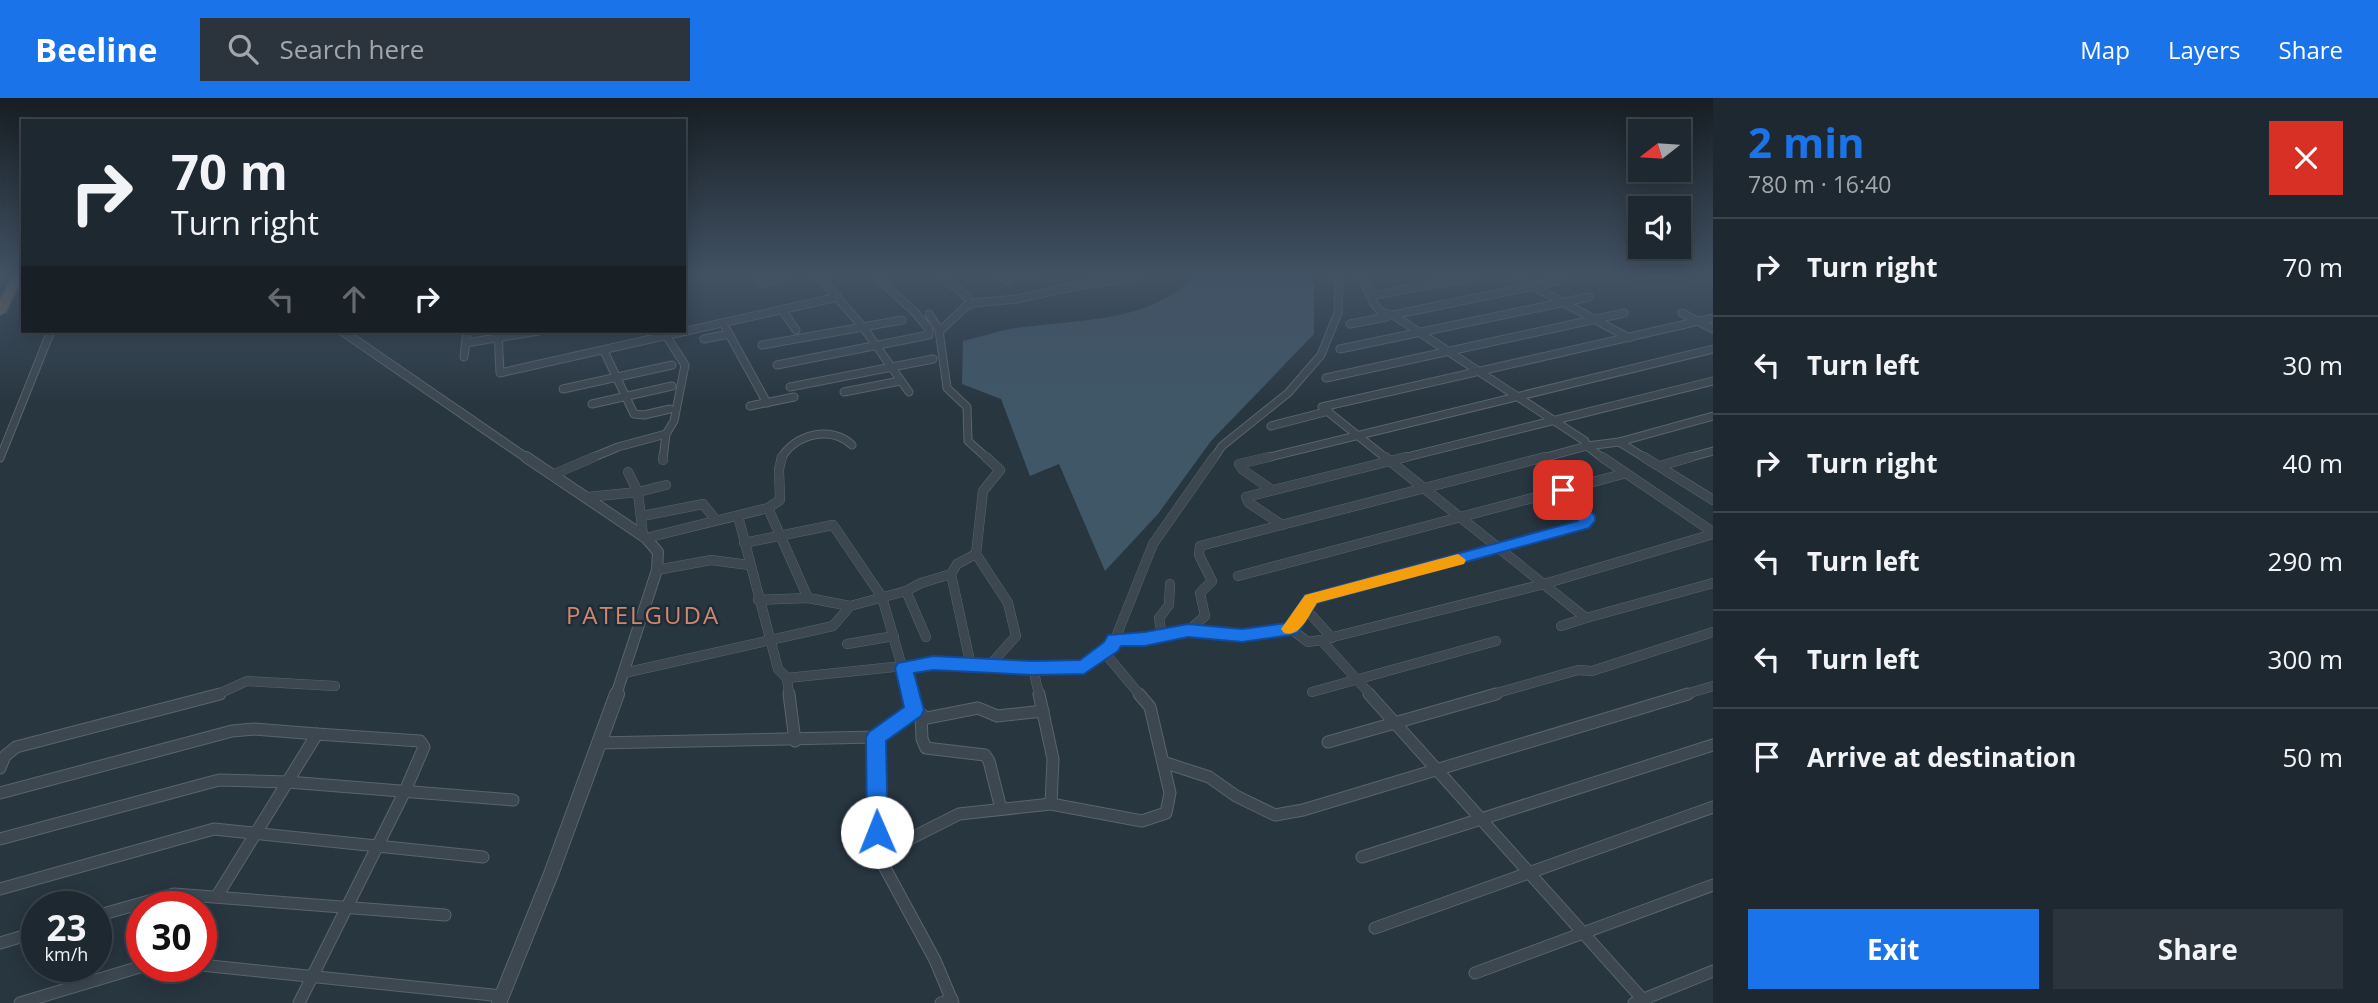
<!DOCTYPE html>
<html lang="en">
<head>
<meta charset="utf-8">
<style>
  body { margin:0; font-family:"Open Sans",sans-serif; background:#2b343c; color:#f1f3f6; height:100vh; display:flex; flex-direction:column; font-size:26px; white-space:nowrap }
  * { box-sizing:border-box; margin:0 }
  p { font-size:23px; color:#a1a6ab }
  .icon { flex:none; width:38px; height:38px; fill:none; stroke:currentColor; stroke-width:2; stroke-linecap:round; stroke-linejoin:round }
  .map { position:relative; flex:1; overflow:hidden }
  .side { display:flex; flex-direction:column; background:#1e2830; width:665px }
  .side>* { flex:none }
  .banner { position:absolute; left:21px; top:21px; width:665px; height:214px; border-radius:0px; box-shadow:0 4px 18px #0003,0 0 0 2px #3c444c; background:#1e2830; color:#f1f3f6; overflow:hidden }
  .needle { width:46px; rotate:253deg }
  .fabs { position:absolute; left:1628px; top:21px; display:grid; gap:14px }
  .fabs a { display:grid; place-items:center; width:63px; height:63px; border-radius:0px; background:#1e2830; box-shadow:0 4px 18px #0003,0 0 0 2px #3c444c; font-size:35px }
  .speed { position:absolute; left:21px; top:793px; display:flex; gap:14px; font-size:35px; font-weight:700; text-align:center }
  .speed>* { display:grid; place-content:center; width:91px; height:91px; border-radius:50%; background:#1e2830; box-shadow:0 4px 18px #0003,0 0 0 2px #3c444c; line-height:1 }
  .speed small { font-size:18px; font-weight:400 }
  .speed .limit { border:10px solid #d22; background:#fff; color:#111 }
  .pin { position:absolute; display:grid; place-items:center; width:60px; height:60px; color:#fff; margin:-30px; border-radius:14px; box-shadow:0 4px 10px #0006 }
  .me { position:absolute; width:77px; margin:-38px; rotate:359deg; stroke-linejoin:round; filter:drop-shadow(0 0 5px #0008) }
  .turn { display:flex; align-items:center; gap:24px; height:147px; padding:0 35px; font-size:32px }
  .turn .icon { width:91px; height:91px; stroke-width:2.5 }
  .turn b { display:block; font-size:49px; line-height:60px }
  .lanes { display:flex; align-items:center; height:66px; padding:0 35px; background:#0003; justify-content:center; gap:35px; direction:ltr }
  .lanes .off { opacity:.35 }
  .round { display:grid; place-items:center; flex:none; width:74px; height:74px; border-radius:0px; background:#2b343c }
  .headline { display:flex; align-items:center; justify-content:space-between; height:119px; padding:0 35px }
  h1 { font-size:42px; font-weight:700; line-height:52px; color:#1a73e8 }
  .button { display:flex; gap:14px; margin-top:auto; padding:14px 35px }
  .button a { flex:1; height:80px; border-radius:0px; background:#1a73e8; color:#fff; font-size:28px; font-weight:700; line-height:80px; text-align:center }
  .button a+a { background:#2b343c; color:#f1f3f6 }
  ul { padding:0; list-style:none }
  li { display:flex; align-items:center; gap:21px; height:98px; padding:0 35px; border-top:2px solid #3c444c }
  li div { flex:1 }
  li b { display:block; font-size:26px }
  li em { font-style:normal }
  header { display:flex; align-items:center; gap:42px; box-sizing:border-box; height:98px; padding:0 35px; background:#1a73e8; color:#fff }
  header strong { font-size:33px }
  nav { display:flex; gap:38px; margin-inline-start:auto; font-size:24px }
  .search { width:490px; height:63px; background:#2b343c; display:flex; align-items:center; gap:18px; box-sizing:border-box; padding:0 24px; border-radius:0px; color:#a1a6ab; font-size:26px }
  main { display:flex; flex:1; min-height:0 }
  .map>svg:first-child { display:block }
</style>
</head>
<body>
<header>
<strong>Beeline</strong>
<div class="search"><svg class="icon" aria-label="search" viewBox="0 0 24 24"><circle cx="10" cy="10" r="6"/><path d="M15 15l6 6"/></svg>Search here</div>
<nav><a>Map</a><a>Layers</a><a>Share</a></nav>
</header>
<main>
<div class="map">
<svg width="1713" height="905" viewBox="0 0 1713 905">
  <rect width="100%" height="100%" fill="#283640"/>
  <path fill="#3f5767" d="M1193,179H1310L1314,188V236L1211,343L1158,416L1105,473L1059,366L1030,378L1001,301L962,286L963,243C979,239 995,234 1010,231C1069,221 1149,227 1193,179Z"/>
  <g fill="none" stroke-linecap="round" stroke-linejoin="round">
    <defs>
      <g id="minor-far2">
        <path d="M819,179L863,229L909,294"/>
        <path d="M877,179L909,209"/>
        <path d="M943,179L968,200"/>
        <path d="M1003,179L1008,183"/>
        <path d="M1027,179H1031"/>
        <path d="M1362,179L1374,206L1386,219"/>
        <path d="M1516,179L1629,240"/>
        <path d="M761,185L787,179"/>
        <path d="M1370,198L1472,179"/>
        <path d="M782,212L796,232"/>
        <path d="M1382,214L1393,217L1585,343L1587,348L1604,361"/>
        <path d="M1682,215L1713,231"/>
        <path d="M929,216L939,232L947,290L967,309L968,343L988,361"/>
        <path d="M1393,217L1558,183"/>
        <path d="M723,225L767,305"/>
        <path d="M1350,226L1386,219"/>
        <path d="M498,233L500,275L838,199"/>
        <path d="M940,233L966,208L973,205L1016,201L1076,188L1141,179"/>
        <path d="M704,241L729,236"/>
        <path d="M466,245L539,233"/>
        <path d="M762,247L902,222"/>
        <path d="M1340,251L1589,199"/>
        <path d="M604,253L634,316L644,317L670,311"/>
        <path d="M464,259L467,233"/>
        <path d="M777,267L929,237V231L913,212"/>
        <path d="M1326,280L1624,215"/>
        <path d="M790,289L933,261"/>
        <path d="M563,291L672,267"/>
        <path d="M844,294L900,283"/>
        <path d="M592,306L672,288"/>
        <path d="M750,308L794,299"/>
        <path d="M1271,328L1329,313"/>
        <path d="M666,336L674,323L685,267L667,239"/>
        <path d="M1619,344L1647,361"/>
        <path d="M0,360L51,233"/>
        <path d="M589,361L618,349L666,336L663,361"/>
        <path d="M781,361C794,336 831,327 852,347"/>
        <path d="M1213,361L1222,348L1288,295L1321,257L1338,215L1339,179"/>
        <path d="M1261,361L1713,251"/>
        <path d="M1387,361L1322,309L1713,220"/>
        <path d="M1399,361L1713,283"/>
        <path d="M1539,361L1587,348L1619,344L1713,318"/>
        <path d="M1684,361L1713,353"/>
      </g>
      <g id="minor-far1">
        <path d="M986,359L1000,372L983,393L976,456L1008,505L1016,538L989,568"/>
        <path d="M1269,359L1239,366L1243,372L1272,392"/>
        <path d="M1385,359L1586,520L1713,485"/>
        <path d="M1602,359L1713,434"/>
        <path d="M1644,359L1713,402"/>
        <path d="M663,362V359"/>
        <path d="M1660,368L1691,359"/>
        <path d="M552,377L594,359"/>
        <path d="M588,399L638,394L628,374"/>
        <path d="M768,410L808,500"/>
        <path d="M642,418L703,406L715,421"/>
        <path d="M738,418L778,571L787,580L789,597"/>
        <path d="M1282,427L1249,405L1246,399L1406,359"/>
        <path d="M643,438L638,394L666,387"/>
        <path d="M646,440L768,410L780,402L779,371L782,359"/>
        <path d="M744,445L833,427L882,499L910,597"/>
        <path d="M657,472L711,462L749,467"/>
        <path d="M1238,478L1623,376"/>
        <path d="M906,493L926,539"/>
        <path d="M758,502L808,500L850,508L906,493L921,485L951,476"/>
        <path d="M1561,528L1586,520"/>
        <path d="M1291,531L1305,510"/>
        <path d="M1188,533L1205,518L1200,495L1212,483L1199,457L1200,448L1545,359"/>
        <path d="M1162,538L1159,520L1169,507L1170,486"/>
        <path d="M1332,540L1305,510L1311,501L1583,427L1588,423V418L1563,392"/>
        <path d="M1114,541H1145L1188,533L1242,537L1291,531L1308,544L1321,542L1371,597"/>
        <path d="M1321,542L1544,486L1713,436"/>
        <path d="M847,546L894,538"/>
        <path d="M1104,554L1140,597"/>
        <path d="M971,568L951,476L957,466L976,456"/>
        <path d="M1033,570L1039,597"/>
        <path d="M624,575L833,528L850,508"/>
        <path d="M787,580L933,565L1033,570L1084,569L1112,549L1153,446L1214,359"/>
        <path d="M1312,594L1496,543"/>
        <path d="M216,597L247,583L335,588"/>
        <path d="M1490,597L1578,572L1592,573L1713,534"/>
        <path d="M1683,597L1713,588"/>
      </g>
      <g id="minor">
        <path d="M789,596L795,643"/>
        <path d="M909,596L914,612"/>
        <path d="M1039,596L1053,661L1051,706"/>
        <path d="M1369,596L1646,905"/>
        <path d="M921,616L922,641L926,650L985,657L989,663L1001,711"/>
        <path d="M876,639L878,757L935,862L953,905"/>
        <path d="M1328,644L1496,596"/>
        <path d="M598,645L876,639L914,612L927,620L978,610L997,618L1043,613"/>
        <path d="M1163,664L1209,679L1236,698L1275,717L1303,712L1688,596"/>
        <path d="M0,670L5,658L16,649L220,596"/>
        <path d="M0,695L232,633L254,631L317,636"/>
        <path d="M0,741L219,682L288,684L513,702"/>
        <path d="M878,757L959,716L1051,706L1142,723L1166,715L1170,695L1150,609L1139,596"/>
        <path d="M1362,759L1713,647"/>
        <path d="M0,791L214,731L483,759"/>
        <path d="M217,798L317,636L420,643L424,649L405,693L299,905"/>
        <path d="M96,818L174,796L445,817"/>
        <path d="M1375,830L1713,709"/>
        <path d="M0,845L37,834"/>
        <path d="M201,867L502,898"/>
        <path d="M1475,875L1713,787"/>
        <path d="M20,905L143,868"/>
        <path d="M941,905L952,901"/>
        <path d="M1634,905L1713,873"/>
      </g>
      <path id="tertiary-far2" d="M342,233L528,361"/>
      <path id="tertiary-far1" d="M526,359L646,440L658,454L657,472L616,597"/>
      <path id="tertiary" d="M499,905L551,776L617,596"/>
      <path id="motorway" d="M12,179H22L6,214L0,217V202Z"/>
    </defs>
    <use href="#minor-far2" stroke="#59656d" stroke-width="9"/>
    <use href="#minor-far1" stroke="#59656d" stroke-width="10"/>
    <use href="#minor" stroke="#59656d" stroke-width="13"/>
    <use href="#tertiary-far2" stroke="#59656d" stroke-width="10"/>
    <use href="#tertiary-far1" stroke="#59656d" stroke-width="12"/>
    <use href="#tertiary" stroke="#59656d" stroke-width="16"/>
    <use href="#motorway" stroke="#46525a" stroke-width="2"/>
    <use href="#minor-far2" stroke="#3c4750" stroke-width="7"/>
    <use href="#minor-far1" stroke="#3c4750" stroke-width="9"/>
    <use href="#minor" stroke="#3c4750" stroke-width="11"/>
    <use href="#tertiary-far2" stroke="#3c4750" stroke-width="8"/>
    <use href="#tertiary-far1" stroke="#3c4750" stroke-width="10"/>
    <use href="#tertiary" stroke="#3c4750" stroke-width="14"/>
    <use href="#motorway" fill="#756559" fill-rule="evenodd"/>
  </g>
  <linearGradient id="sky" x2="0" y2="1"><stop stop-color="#161e23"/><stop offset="0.58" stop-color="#425264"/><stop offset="1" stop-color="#425264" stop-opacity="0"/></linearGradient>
  <rect width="1713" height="306" fill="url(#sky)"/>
  <path fill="#1a73e8" stroke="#114b97" stroke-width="2" d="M1563,387L1568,389L1595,418V423L1589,430L1317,505L1298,535L1292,537L1242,544L1188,539L1145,548H1121L1118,553L1084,576L1033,577L933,572L914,575L924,612L921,618L886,643L888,734L885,741L877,743L870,741L867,734L866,639L869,634L904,609L895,570L898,565L933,558L1033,563L1080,562L1104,544L1108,537L1145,534L1188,526L1242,531L1286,525L1305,497L1578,423L1580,419L1556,392Z"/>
  <path fill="#f59e0b" d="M1458,456L1466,462L1464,466L1317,505C1309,517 1300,540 1284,535L1281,531L1305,497Z"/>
  <g text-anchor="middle" stroke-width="5" stroke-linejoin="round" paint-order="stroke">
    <g font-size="24" letter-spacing="2" fill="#d0876e" stroke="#202c35">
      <text x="643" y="526">PATELGUDA</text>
    </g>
  </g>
</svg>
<div class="fabs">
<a><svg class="needle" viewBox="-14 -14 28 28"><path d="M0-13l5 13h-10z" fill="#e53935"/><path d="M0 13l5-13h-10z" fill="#a1a6ab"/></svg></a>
<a><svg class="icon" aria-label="sound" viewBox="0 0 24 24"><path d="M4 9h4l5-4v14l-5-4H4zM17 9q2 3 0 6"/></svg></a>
</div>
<div class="speed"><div>23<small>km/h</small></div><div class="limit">30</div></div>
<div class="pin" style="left:1563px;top:392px;background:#d93025"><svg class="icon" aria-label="arrive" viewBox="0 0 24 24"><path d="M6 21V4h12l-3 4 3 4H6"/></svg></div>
<svg class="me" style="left:877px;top:734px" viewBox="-20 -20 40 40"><circle r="19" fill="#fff"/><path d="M0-13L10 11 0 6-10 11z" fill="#1a73e8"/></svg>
<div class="banner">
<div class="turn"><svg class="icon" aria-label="right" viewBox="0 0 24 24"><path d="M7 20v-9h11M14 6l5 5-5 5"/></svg><div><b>70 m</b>Turn right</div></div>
<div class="lanes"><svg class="icon off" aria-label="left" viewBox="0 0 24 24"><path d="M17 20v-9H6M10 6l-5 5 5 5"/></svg><svg class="icon off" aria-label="ahead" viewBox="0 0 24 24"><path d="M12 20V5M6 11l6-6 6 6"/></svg><svg class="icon" aria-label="right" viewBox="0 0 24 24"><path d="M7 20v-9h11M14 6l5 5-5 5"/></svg></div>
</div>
</div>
<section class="side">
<div class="headline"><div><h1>2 min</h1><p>780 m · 16:40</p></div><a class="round" style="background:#d93025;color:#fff"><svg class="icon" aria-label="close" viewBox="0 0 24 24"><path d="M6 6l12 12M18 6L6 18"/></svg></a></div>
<ul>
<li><svg class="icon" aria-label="right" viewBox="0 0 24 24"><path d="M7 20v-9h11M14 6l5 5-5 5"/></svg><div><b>Turn right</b></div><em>70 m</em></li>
<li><svg class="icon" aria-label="left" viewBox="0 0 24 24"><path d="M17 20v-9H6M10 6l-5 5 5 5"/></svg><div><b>Turn left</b></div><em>30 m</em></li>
<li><svg class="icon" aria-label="right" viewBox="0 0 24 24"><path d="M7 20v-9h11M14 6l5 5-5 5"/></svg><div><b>Turn right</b></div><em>40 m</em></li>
<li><svg class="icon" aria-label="left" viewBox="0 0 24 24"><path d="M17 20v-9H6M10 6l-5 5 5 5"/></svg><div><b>Turn left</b></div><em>290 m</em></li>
<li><svg class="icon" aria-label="left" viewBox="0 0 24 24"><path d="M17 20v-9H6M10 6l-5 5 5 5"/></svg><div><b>Turn left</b></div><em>300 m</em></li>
<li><svg class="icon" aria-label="arrive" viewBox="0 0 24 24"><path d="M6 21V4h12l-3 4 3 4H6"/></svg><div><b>Arrive at destination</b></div><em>50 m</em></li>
</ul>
<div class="button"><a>Exit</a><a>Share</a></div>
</section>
</main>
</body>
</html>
